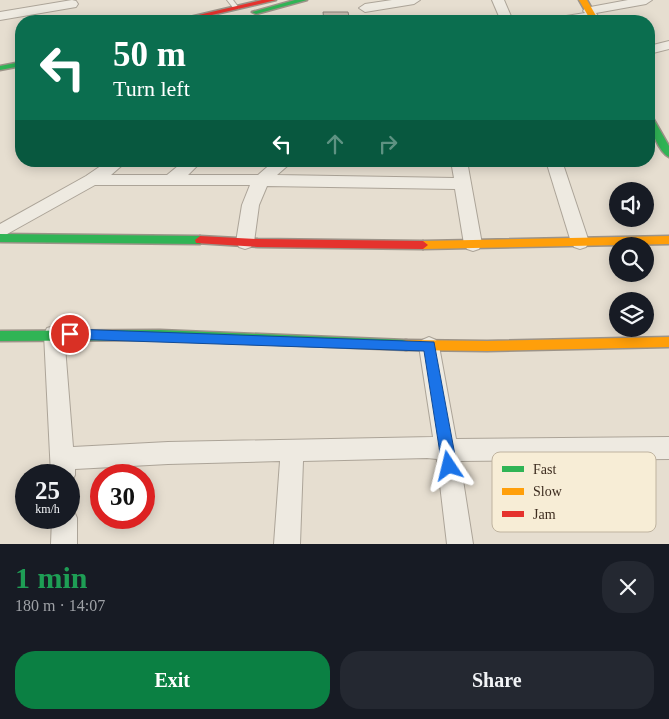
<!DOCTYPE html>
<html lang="en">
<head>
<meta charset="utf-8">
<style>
  body { margin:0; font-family:"Times New Roman",serif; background:#242831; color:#f1f3f6; height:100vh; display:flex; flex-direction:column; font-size:19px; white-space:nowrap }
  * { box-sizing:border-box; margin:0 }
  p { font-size:16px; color:#9ea1a6 }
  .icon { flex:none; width:28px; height:28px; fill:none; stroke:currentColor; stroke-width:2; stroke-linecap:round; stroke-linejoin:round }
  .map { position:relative; height:544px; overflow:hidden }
  .side { display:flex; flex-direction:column; background:#171b24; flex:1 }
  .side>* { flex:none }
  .banner { position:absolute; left:15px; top:15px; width:640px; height:152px; border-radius:20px; box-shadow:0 2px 12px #0003; background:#0b6e4f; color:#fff; overflow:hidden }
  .tools { position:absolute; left:609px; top:182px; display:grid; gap:10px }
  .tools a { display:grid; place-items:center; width:45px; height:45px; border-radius:50%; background:#171b24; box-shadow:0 2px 12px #0003; font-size:25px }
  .speed { position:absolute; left:15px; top:464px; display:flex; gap:10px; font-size:25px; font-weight:700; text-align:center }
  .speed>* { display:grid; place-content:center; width:65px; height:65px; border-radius:50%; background:#171b24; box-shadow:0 2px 12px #0003; line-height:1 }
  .speed small { font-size:12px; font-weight:400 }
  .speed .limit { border:8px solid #d22; background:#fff; color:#111 }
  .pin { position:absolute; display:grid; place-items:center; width:42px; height:42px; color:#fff; margin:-21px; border:2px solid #fff; border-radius:50%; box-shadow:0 1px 5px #0007 }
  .me { position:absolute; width:55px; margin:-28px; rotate:350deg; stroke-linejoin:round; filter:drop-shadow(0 0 4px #0008) }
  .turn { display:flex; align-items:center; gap:18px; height:105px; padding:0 15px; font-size:22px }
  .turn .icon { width:65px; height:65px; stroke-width:2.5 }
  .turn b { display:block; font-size:35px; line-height:42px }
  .lanes { display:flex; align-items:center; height:48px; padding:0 15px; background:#0003; justify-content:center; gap:25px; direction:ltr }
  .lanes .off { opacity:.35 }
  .round { display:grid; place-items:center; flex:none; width:52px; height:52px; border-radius:20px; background:#242831 }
  .head { display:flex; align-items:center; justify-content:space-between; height:85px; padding:0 15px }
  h1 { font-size:30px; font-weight:700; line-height:38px; color:#1e9e55 }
  .button { display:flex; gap:10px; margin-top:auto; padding:10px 15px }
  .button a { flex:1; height:58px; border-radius:20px; background:#0b8043; color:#fff; font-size:20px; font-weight:700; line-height:58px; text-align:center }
  .button a+a { background:#242831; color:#f1f3f6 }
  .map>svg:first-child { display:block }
</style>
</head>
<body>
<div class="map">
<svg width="669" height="544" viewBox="0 0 669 544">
  <rect width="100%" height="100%" fill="#e6ded0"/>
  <path fill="#cabdb1" stroke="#8d847c" d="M323,12H348L350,21H324Z"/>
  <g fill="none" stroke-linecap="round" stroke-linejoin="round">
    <defs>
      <path id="lane" d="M227,0H233L239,8L238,9H234Z"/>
      <g id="street">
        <path d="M72,0L76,1L78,4L76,7L0,20V12Z"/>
        <path d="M392,0H420L414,4L365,12L359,8L365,4Z"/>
        <path d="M492,0H504L513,21H501Z"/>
        <path d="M628,0H652L646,4L596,13L598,16L596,19L582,21H554L560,17L585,13L583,11L585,8Z"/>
        <path d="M669,41V49L649,54V46Z"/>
        <path d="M108,161H127L111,175H167L184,161H202L188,175H258L274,161H293L277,175L454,178L451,161H467L482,244L479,249L473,251L467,249L464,244L455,189L267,186L259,205L254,242L251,247L245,249L239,247L236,242L242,205L250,185H95L0,238V224L86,176Z"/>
        <path d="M546,161H562L589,242L586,247L580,249L574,247L571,242Z"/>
        <path d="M54,326L61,328L64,334L73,447L168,442L433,437L419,346L422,340L429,337L436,340L439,346L456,439L669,437V459L460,461L473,544H447L437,459L427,458L303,461L300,544H274L280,461L168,464L75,469V475L71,483L69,484V475H51L44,334L47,328Z"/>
        <path d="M69,507L73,509L77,518V544H51L52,518H69Z"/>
      </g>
      <g id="fast">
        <path d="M295,0H307L256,14L252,12Z"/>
        <path d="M21,62V66L0,70V66Z"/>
        <path d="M649,115L653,118L669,146V157C659,153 648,125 649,115Z"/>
        <path d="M0,234L200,236L205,240L200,244L0,242Z"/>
        <path d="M160,330L406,340L410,341L412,345L410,349L406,350L160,340L0,341V331Z"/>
      </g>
      <g id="slow">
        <path d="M579,0H587L599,21H591Z"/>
        <path d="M669,236V244L423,249L418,245L423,241Z"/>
        <path d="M669,337V347L487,351L406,350L402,349L400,345L402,341L406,340L487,341Z"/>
      </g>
      <g id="jam">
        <path d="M262,0H276L186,21H173Z"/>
        <path d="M200,236L258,239L423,241L428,245L423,249L258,247L196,243L195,240Z"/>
      </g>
    </defs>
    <use href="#lane" stroke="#aca498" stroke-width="2"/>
    <use href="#street" stroke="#aca498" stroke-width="2"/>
    <use href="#fast" stroke="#9c9388" stroke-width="3"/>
    <use href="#slow" stroke="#9c9388" stroke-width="3"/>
    <use href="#jam" stroke="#9c9388" stroke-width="3"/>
    <use href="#lane" fill="#eeeae1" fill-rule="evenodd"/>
    <use href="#street" fill="#eeeae1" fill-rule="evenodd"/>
    <use href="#fast" fill="#30b455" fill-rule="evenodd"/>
    <use href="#slow" fill="#ff9f0a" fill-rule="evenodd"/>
    <use href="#jam" fill="#e5322d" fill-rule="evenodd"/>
  </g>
  <path fill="#1a73e8" stroke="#114b97" d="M70,329L434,342L457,466L454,471L449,473L444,471L442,466L424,351L70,339L66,337L64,334L66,330Z"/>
  <rect x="492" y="452" width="164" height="80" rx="8" fill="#f7edd6" stroke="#bfb39f" stroke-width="1"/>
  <rect x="502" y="466" width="22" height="6" fill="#30b455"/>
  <rect x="502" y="488" width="22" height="7" fill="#ff9f0a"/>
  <rect x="502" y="511" width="22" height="6" fill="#e5322d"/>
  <g font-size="14" fill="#3d2c1f">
    <text x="533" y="474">Fast</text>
    <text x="533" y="496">Slow</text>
    <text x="533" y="519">Jam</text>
  </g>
</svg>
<div class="tools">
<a><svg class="icon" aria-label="sound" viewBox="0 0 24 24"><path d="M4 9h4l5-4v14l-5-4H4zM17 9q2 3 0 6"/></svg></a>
<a><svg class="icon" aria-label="search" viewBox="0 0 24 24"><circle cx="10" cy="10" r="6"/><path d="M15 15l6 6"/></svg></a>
<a><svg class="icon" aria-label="layers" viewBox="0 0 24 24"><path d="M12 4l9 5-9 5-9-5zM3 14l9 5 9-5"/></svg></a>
</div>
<div class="speed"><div>25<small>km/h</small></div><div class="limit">30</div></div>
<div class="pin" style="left:70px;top:334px;background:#d93025"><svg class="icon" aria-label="arrive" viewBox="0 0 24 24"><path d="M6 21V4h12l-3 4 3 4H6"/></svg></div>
<svg class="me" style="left:449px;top:466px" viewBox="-20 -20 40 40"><path d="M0-17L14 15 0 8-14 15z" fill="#1a73e8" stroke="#fff" stroke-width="4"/></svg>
<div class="banner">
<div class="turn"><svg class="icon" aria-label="left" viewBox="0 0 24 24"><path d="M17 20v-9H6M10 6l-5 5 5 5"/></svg><div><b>50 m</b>Turn left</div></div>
<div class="lanes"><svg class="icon" aria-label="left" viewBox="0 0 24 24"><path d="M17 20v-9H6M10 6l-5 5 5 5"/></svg><svg class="icon off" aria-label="ahead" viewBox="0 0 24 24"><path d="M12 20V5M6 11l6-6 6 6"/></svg><svg class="icon off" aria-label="right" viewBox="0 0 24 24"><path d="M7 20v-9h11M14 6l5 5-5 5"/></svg></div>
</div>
</div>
<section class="side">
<div class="head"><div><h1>1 min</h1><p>180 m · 14:07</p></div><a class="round"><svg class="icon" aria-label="close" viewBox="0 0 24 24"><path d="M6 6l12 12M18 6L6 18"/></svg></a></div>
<div class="button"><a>Exit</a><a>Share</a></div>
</section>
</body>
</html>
